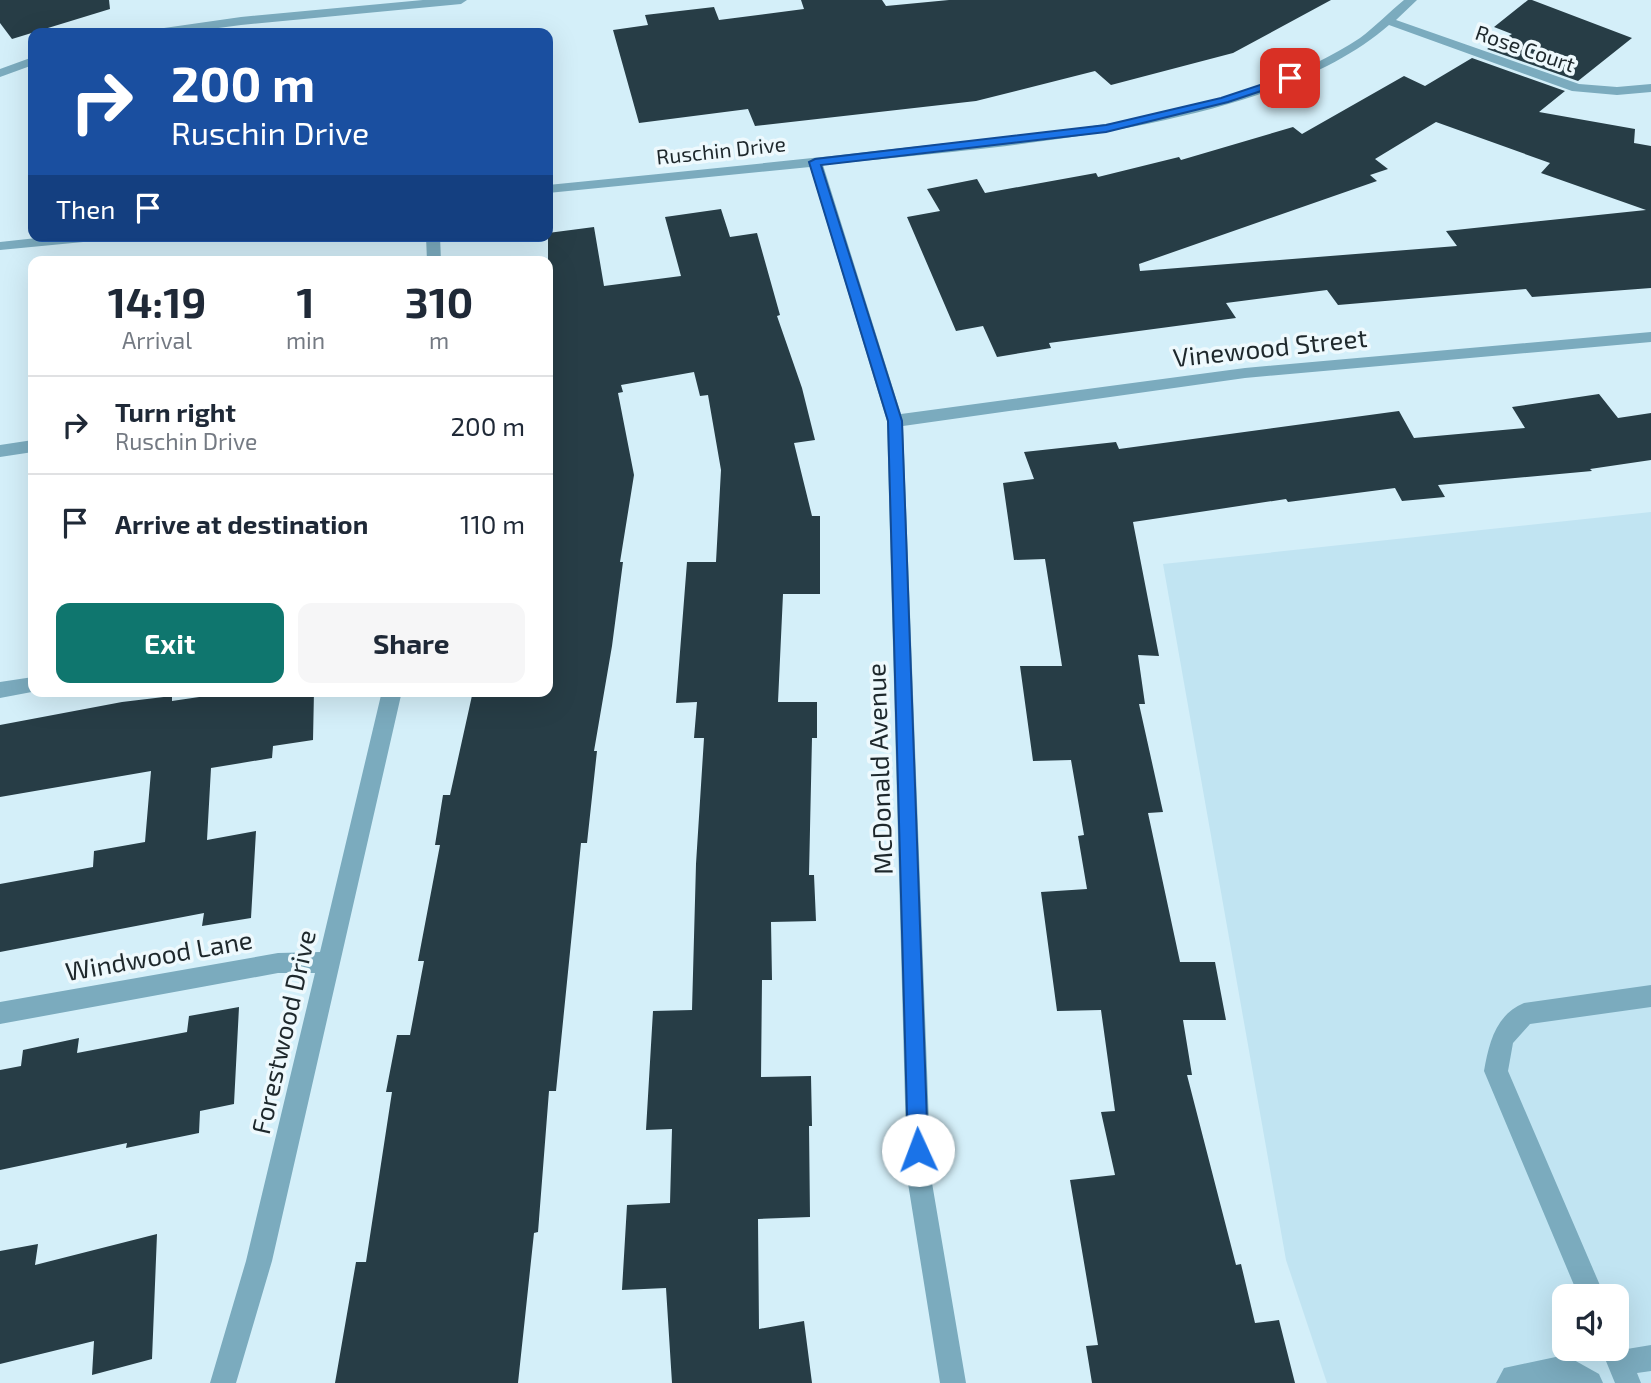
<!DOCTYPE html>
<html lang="en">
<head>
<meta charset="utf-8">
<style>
  body { margin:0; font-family:"Exo 2",sans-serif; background:#f6f6f7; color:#1f2937; height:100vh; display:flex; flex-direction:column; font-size:26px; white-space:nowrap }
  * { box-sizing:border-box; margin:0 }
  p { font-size:23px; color:#747a83 }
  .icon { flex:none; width:38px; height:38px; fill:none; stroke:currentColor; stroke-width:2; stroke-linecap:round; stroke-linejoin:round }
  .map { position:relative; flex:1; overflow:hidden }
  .drawer { position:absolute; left:28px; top:256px; width:525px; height:441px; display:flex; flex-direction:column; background:#fff; border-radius:14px; box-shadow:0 7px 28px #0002 }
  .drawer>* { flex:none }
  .guide { position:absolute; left:28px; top:28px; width:525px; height:214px; border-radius:14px; box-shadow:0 7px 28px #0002; background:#1a4fa0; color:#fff; overflow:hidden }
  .tools { position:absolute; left:1552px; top:1284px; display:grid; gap:14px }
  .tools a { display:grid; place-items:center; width:77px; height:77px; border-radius:14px; background:#fff; box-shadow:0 7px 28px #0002; font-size:35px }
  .pin { position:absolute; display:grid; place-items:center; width:60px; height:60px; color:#fff; margin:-30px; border-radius:14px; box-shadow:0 4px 10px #0006 }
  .me { position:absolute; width:77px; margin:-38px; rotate:358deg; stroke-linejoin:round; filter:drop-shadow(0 0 5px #0008) }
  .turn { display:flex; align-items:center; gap:24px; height:147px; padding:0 28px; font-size:32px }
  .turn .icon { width:91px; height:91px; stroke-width:2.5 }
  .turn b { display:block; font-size:49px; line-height:60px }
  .then { display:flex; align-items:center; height:66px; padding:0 28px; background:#0003; gap:14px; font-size:26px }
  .eta { display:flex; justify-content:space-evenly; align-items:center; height:119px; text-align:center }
  .eta b { font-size:42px; font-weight:700; line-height:49px }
  .primary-button { display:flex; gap:14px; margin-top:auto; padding:14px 28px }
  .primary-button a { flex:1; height:80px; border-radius:14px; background:#0f766e; color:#fff; font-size:28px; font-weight:700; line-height:80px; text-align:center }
  .primary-button a+a { background:#f6f6f7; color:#1f2937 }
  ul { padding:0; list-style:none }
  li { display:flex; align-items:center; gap:21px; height:98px; padding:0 28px; border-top:2px solid #e0e1e3 }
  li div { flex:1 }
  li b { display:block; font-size:26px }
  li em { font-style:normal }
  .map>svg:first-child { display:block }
</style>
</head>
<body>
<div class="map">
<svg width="1651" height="1383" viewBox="0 0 1651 1383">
  <rect width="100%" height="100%" fill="#d4eff9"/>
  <path fill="#c1e4f2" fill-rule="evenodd" d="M1651,512V1383H1327L1286,1260L1163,564ZM1564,1297H1617V1349H1564Z"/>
  <g fill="#273d46" fill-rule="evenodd">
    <path d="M0,0H109L110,9L12,39L0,23Z"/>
    <path d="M801,0H882L886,6L949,0H1331L1233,53L1111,85L1095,71L976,101L755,126L748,109L639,123L613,30L648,25L645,15L714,7L719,20L804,9Z"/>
    <path d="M1528,0H1532L1632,38L1578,81L1487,49L1512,34L1494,27Z"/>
    <path d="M1472,58L1565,91L1539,112L1635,129L1634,143L1651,146V288L1532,297L1526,289L1338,305L1327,290L1226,303L1236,318L1049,343L1051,348L997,357L983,326L956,331L907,217L940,211L927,189L977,179L985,193L1096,173L1098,177L1179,157L1181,160L1293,127L1302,134L1404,76L1425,86ZM1436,122L1550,163L1541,173L1646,210L1446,231L1457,246L1140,271L1139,264L1377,181L1370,175L1388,169L1375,159Z"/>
    <path d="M721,209L730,237L757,233L780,315L777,316L802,388L815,440L794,443L812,516H820V594H783L778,702H817V738H812L809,875H814L816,921L771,922L772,980H762L761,1077L811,1076L812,1126H809L810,1217L758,1219L759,1329L804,1321L812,1383H672L666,1288L622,1290L627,1205L670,1203L672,1129L646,1130L653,1011L692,1010L696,864L704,738H694L697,702L676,703L687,562H716L721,470L708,395L700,396L694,372L621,385L623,392L618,393L634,475L620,562H623L612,646L594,751H597L587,843H581L556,1091H549L538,1232L534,1233L518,1383H335L356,1262H366L392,1092H386L397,1035H410L424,961H418L440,845H435L443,795H450L473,691H548V233L594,227L604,286L681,276L665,217Z"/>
    <path d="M1599,394L1618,418L1651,413V460L1590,469L1592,471L1438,485L1445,497L1402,501L1395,488L1288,502L1286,499L1133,522L1159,656L1138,655L1145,704H1139L1163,812L1148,813L1180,962H1215L1226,1020H1183L1192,1075H1187L1236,1265L1241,1264L1255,1323L1279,1320L1295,1383H1092L1086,1346L1098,1345L1070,1180L1115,1175L1101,1112L1115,1111L1101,1010L1057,1011L1041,892L1087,889L1078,836L1084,835L1071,760L1033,761L1020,666H1062L1045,559L1014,560L1003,483L1034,479L1024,452L1116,442L1119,449L1399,411L1414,438L1525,428L1512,407Z"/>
    <path d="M240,691H314L313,740L273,746L272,758L211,768L207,840L256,831L251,918L202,926L204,913L0,952V884L93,867L94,851L145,842L151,771L0,797V725L122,702L172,696V701Z"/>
    <path d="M239,1007L234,1104L200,1111L199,1133L126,1148L127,1143L0,1170V1070L21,1066L23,1050L79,1038L77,1053L187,1032L189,1016Z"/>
    <path d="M157,1234L152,1359L92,1375L94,1341L0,1364V1251L38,1244L35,1265Z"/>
  </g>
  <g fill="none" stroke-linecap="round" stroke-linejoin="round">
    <g fill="#7babbe" fill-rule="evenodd">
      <path d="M1651,985V1007L1530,1024L1513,1043L1508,1071L1605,1297H1579L1484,1071C1489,1044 1495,1015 1524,1003Z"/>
      <path d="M1617,1337L1623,1340L1627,1349L1651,1345V1371L1637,1373L1641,1383H1615L1601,1349H1617Z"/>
      <path d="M1565,1355L1599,1374L1603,1383H1496L1504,1368Z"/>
    </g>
    <g fill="#7babbe" fill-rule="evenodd">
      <path d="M423,0H467L461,4L241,25L181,33H151L157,29L241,17Z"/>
      <path d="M1404,0H1417L1396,20L1579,84L1617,87L1651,84V92L1617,95L1572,91L1389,25C1264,134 985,147 823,165L901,414L1245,368L1651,332V342L1245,378L903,426L931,1177L966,1383H940L907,1177L887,421L810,167L548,193V185C669,173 790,161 911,147C1058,131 1233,121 1360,38C1375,27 1389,12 1404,0Z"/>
      <path d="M33,57V65L0,77V69Z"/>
      <path d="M55,236H111L104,240L0,250V242Z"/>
      <path d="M426,236H440L441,261H427Z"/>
      <path d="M33,440V452L0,457V445Z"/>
      <path d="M33,677V691H37L0,698V682Z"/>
      <path d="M382,691H402L272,1261L236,1383H210L246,1261L315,973H278L0,1024V1002L278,953L320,952Z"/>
    </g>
  </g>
  <path fill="#1a73e8" stroke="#114b97" stroke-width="2" d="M1290,75L1295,78L1294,80L1228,102L1106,132L821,165L902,421L928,1150L925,1157L918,1160L911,1157L908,1150L888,421L809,162L815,159L1106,125L1221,98Z"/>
  <g text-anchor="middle" stroke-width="7" stroke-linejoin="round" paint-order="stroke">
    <g font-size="21" fill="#1e282c" stroke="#eef9fd">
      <text transform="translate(1525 49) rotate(19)" y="7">Rose Court</text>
      <text transform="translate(721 151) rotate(-6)" y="7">Ruschin Drive</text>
    </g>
    <g font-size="26" fill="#1e282c" stroke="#eef9fd">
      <text transform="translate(1270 348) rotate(-6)" y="9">Vinewood Street</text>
      <text transform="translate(880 769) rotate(-92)" y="9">McDonald Avenue</text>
      <text transform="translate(159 956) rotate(-10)" y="9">Windwood Lane</text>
      <text transform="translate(284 1032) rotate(-77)" y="9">Forestwood Drive</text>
    </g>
  </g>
</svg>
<div class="tools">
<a><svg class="icon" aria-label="sound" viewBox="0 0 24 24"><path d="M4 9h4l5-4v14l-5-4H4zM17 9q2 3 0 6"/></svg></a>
</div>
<div class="pin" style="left:1290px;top:78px;background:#d93025"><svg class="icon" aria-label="arrive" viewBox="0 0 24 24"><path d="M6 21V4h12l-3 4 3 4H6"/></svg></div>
<svg class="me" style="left:918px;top:1150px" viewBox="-20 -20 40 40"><circle r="19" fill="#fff"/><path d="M0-13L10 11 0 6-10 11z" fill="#1a73e8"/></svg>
<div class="guide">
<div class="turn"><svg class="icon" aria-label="right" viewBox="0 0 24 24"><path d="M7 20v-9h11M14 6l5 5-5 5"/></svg><div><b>200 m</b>Ruschin Drive</div></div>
<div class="then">Then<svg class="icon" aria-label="arrive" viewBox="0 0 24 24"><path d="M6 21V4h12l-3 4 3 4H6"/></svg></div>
</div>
<section class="drawer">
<div class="eta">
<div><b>14:19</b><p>Arrival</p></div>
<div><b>1</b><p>min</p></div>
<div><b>310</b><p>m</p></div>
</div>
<ul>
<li><svg class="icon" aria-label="right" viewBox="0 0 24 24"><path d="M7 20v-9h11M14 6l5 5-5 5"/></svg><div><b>Turn right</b><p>Ruschin Drive</p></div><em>200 m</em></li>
<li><svg class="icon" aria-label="arrive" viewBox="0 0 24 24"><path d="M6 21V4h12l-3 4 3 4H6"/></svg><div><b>Arrive at destination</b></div><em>110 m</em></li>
</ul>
<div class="primary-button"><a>Exit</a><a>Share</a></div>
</section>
</div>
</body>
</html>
